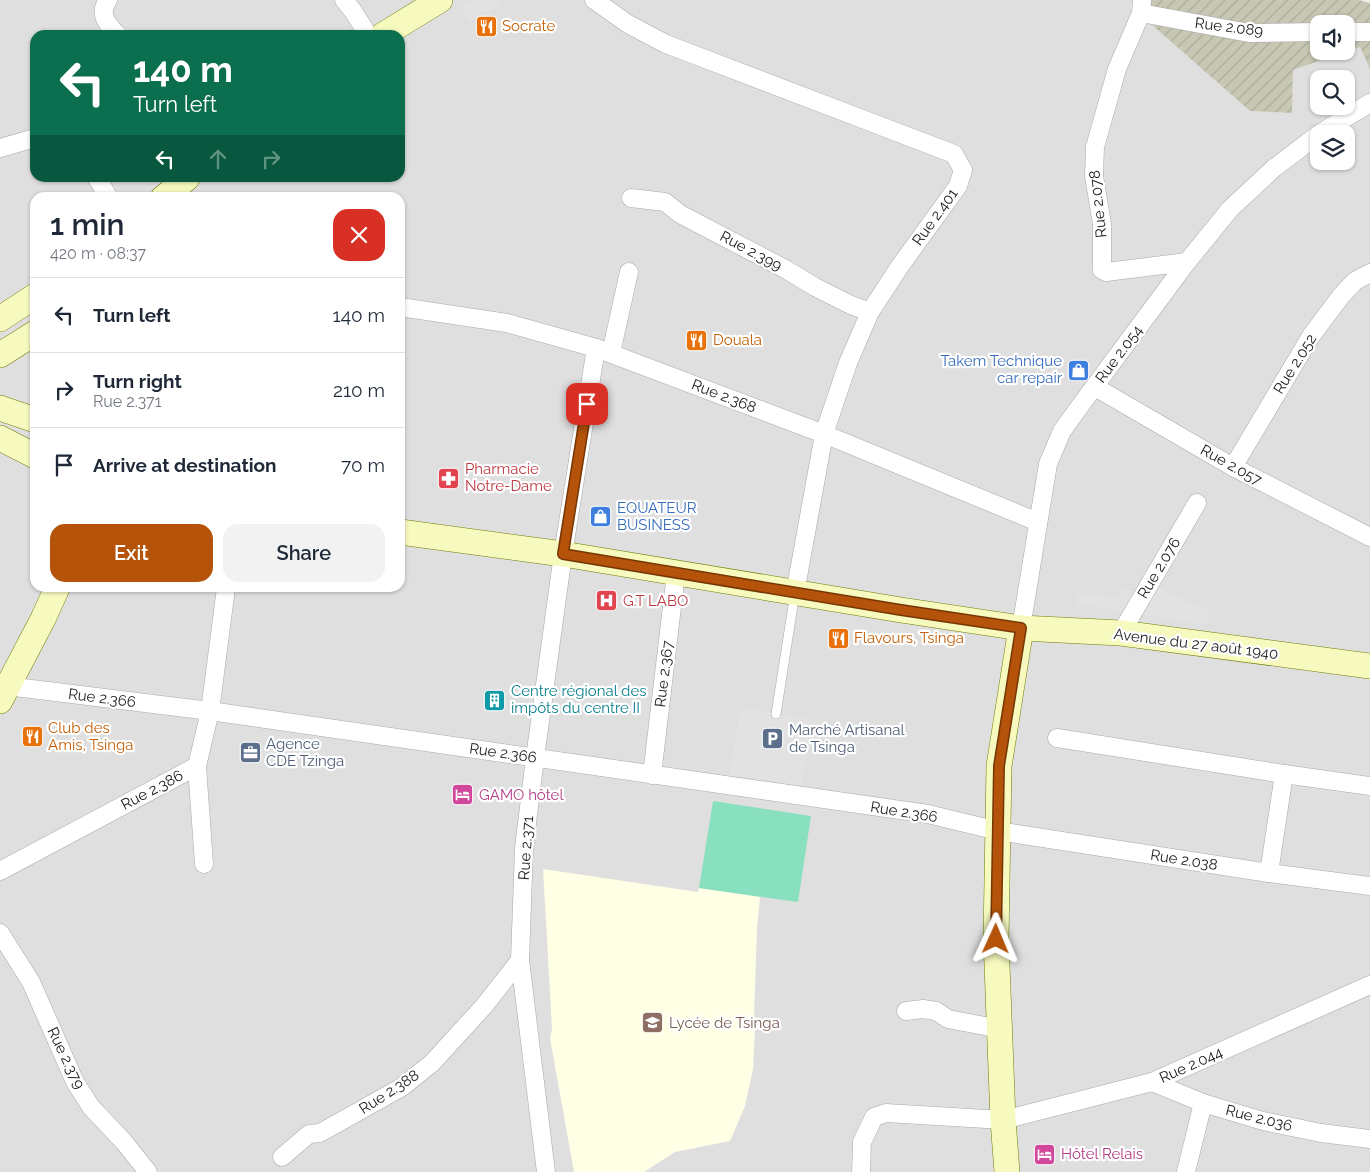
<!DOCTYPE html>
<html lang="en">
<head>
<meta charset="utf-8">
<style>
  body { margin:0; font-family:Raleway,sans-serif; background:#f2f2f3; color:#1f2937; height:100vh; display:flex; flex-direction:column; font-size:19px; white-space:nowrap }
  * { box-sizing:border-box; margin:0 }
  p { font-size:16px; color:#747a83 }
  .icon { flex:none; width:28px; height:28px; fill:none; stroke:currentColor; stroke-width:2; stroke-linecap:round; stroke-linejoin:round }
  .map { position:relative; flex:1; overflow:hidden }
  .details { position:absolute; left:30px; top:192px; width:375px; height:400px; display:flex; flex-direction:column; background:#fff; border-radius:15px; box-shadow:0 1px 4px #0004 }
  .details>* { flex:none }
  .hud { position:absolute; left:30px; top:30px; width:375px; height:152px; border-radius:15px; box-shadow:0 1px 4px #0004; background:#0b6e4f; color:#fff; overflow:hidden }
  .buttons { position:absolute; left:1310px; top:15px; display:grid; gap:10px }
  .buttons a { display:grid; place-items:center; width:45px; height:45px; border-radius:10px; background:#fff; box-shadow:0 1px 4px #0004; font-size:25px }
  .pin { position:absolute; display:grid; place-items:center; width:42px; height:42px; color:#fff; margin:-21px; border-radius:10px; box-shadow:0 2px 8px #0006 }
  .me { position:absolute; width:55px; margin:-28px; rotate:1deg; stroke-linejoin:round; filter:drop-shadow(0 0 4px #0008) }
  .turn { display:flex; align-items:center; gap:18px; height:105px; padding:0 20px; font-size:22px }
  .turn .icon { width:65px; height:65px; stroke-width:2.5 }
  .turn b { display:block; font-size:35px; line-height:42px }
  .lanes { display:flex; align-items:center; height:48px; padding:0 20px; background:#0003; justify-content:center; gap:25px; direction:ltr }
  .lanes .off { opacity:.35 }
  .round { display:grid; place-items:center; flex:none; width:52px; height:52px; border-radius:15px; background:#f2f2f3 }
  .overview { display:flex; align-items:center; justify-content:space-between; height:85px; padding:0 20px }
  h1 { font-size:30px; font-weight:600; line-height:38px }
  .cta { display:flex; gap:10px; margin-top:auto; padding:10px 20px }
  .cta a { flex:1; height:58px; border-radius:15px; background:#b45309; color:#fff; font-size:20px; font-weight:600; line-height:58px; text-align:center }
  .cta a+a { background:#f2f2f3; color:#1f2937 }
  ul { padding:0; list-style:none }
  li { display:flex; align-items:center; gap:15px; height:75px; padding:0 20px; border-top:1px solid #e0e1e3 }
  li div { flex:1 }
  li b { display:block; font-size:19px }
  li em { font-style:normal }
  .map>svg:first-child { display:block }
</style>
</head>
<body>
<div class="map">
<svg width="1370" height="1172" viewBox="0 0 1370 1172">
  <defs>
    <pattern id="construction-furrows" width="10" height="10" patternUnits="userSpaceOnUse" patternTransform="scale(1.25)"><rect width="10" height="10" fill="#c7c7b4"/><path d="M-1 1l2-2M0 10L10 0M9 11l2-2" fill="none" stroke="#abab9a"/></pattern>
  </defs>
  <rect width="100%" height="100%" fill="#f2efe9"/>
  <path fill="#e0dfdf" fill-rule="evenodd" d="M0,0H1148L1250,111L1292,113L1293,70L1360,47L1370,69V1172H0ZM35,35H400V178H35ZM1319,79H1346V106H1319ZM1319,134H1346V161H1319ZM35,198H400V588H35Z"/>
  <path fill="#ffffe5" d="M543,869L698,892L699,888L760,897L757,928L754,1017L755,1029L753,1069L745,1106L730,1141L675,1152L644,1172H574L550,1038L552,1029Z"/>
  <path fill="url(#construction-furrows)" fill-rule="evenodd" d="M1148,0H1359L1370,3V69L1360,47L1293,70L1292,113L1250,111L1151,24ZM1319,24H1346V51H1319Z"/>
  <path fill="#88e0be" d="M713,801L811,816L798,902L699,888Z"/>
  <g fill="#e2e2e2">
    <path d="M471,0H496L499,6L469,22L460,7Z"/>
    <path d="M1153,586L1211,612L1205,625L1137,614Z"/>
    <path d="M1122,589L1138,592L1131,613L1076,604L1079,593L1118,598Z"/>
    <path d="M741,708L812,719L801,786L730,774Z"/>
  </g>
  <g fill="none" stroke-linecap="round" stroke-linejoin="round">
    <defs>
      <path id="lane" d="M776,714L795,593"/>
      <g id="street">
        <path d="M108,0C98,13 107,25 118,35"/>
        <path d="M344,0L353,11L368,35"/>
        <path d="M594,0L628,24L666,44L954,154L963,170L958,186L900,266L870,312L848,363L824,434L795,593"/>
        <path d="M1142,0L1141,13L1117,69L1095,147L1094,176L1102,224V270L1106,272L1187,262"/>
        <path d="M1141,13L1249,33L1319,32"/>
        <path d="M1346,32H1370"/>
        <path d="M1319,134L1370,103"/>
        <path d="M0,148L35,138"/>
        <path d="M97,178L109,198"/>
        <path d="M631,198L665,202L680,214L787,270L815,287L851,305L870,312"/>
        <path d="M400,307L507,323L596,348L824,434L1038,522"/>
        <path d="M611,353L629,272"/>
        <path d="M1095,387L1233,467L1370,537"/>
        <path d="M1233,467L1311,336L1341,296L1355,281L1370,273"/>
        <path d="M1021,628L1048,464L1062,431L1080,406L1187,262L1230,209L1274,168L1319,134"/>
        <path d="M1121,633L1197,503"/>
        <path d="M7,686L210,711L928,814L998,831L1269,873L1370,886"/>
        <path d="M1057,738L1284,774L1370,786"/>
        <path d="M652,775L676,573"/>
        <path d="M204,864L197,766L210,711L226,588"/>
        <path d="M0,871L197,766"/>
        <path d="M1269,873L1284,774"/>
        <path d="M0,933L31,982L75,1082L91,1107L124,1142L148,1172"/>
        <path d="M906,1011L923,1009L936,1011L948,1019L1000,1029"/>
        <path d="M1152,1082L1203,1103L1263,1121L1321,1133L1370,1139"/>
        <path d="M282,1157L309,1134L320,1133L402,1087L432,1063L484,1006L520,960"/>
        <path d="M546,1172L520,960L524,848L535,758L563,554L596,348"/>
        <path d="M861,1172L862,1142L874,1117L886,1113L1003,1120L1152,1082L1370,985"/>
        <path d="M1186,1172L1203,1103"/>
      </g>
      <g id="secondary">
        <path d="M383,35L440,0"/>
        <path d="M163,198L187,178"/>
        <path d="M0,319L35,296"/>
        <path d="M0,355L35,333"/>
        <path d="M0,408L35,420"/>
        <path d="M0,438L35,456"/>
        <path d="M400,532L563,554L901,610L1021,628L1121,633L1370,666"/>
        <path d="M0,701L43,619L57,588"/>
        <path d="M1007,1172L1003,1120L996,939L999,766L1021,628"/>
      </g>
    </defs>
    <use href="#lane" stroke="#a9a9a9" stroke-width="10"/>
    <use href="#street" stroke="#a9a9a9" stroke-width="19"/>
    <use href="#secondary" stroke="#707d05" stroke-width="26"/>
    <use href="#lane" stroke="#fff" stroke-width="9"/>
    <use href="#street" stroke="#fff" stroke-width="18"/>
    <use href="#secondary" stroke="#f7fabf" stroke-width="25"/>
  </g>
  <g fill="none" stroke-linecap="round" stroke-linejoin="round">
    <defs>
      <path id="route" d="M587,404L563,554L901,610L1021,628L999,766L996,939"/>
    </defs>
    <use href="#route" stroke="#753606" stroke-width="12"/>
    <use href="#route" stroke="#b45309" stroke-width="9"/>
  </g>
  <defs>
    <symbol id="restaurant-square" viewBox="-11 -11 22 22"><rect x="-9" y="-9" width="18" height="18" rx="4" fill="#e8710a" stroke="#fff"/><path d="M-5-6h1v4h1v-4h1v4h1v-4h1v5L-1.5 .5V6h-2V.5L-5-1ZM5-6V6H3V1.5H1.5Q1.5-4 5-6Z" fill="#fff"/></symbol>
    <symbol id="shop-square" viewBox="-11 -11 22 22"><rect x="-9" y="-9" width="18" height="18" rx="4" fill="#3f7fe0" stroke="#fff"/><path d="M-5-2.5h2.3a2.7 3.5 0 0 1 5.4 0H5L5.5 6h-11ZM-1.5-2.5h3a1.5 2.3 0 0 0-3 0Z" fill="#fff"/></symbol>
    <symbol id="pharmacy-square" viewBox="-11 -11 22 22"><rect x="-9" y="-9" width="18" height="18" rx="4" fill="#e0444e" stroke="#fff"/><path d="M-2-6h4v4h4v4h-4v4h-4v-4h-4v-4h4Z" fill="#fff"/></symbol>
    <symbol id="hospital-square" viewBox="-11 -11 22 22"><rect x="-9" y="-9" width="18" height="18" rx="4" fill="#e0444e" stroke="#fff"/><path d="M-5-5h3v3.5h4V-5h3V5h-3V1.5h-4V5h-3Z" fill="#fff"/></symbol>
    <symbol id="building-square" viewBox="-11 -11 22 22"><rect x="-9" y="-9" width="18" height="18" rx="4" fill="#0f9aa8" stroke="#fff"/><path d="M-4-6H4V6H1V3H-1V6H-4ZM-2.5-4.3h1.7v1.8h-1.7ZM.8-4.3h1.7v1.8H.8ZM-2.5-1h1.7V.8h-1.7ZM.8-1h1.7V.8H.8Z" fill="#fff"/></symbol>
    <symbol id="parking-square" viewBox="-11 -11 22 22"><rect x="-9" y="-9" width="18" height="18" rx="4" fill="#5c6f8a" stroke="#fff"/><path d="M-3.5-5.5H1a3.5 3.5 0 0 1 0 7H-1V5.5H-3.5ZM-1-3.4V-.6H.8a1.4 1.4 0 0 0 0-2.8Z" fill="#fff"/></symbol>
    <symbol id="office-square" viewBox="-11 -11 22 22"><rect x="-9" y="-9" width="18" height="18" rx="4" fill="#5c6f8a" stroke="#fff"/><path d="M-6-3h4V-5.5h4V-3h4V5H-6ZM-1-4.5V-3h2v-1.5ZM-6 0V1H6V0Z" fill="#fff"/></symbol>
    <symbol id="hotel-square" viewBox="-11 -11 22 22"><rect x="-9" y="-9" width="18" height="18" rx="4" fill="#d1479c" stroke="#fff"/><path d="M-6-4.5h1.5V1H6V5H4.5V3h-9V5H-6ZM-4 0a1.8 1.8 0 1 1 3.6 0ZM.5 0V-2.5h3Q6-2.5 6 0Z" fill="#fff"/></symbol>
    <symbol id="school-square" viewBox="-11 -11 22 22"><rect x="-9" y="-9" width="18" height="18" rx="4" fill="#8d6e63" stroke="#fff"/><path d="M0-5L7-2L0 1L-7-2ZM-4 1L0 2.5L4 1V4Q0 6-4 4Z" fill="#fff"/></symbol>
  </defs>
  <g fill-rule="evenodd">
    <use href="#restaurant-square" x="474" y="14" width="25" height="25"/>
    <use href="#restaurant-square" x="684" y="328" width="25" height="25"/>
    <use href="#shop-square" x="1066" y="358" width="25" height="25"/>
    <use href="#pharmacy-square" x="436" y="466" width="25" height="25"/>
    <use href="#shop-square" x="588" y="504" width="25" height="25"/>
    <use href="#hospital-square" x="594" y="588" width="25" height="25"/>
    <use href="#restaurant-square" x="826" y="626" width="25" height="25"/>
    <use href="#building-square" x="482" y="688" width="25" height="25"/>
    <use href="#restaurant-square" x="20" y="724" width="25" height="25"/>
    <use href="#parking-square" x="760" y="726" width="25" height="25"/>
    <use href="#office-square" x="238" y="740" width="25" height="25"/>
    <use href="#hotel-square" x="450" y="782" width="25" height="25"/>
    <use href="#school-square" x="640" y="1010" width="25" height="25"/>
    <use href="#hotel-square" x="1032" y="1142" width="25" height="25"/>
  </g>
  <g text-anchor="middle" stroke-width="4.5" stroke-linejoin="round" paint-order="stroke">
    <g font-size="15" fill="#c56008" stroke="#fff" text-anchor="start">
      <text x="502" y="31">Socrate</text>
      <text x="713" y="345">Douala</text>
      <text x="854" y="643">Flavours, Tsinga</text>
      <text x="48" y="733">Club des<tspan x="48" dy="17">Amis, Tsinga</tspan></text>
    </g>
    <g font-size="15" fill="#222" stroke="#fff">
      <text transform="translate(1229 27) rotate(7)" y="5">Rue 2.089</text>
      <text transform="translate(1098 204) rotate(-96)" y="5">Rue 2.078</text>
      <text transform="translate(935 217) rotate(-54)" y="5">Rue 2.401</text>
      <text transform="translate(751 251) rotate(28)" y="5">Rue 2.399</text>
      <text transform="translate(1119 354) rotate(-53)" y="5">Rue 2.054</text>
      <text transform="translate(1295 364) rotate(-58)" y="5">Rue 2.052</text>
      <text transform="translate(724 396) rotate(21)" y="5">Rue 2.368</text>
      <text transform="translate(1231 465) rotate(29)" y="5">Rue 2.057</text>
      <text transform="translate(1159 568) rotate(-59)" y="5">Rue 2.076</text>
      <text transform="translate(1196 644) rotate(7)" y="5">Avenue du 27 août 1940</text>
      <text transform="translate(664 674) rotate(-83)" y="5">Rue 2.367</text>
      <text transform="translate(102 698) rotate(7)" y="5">Rue 2.366</text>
      <text transform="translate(503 753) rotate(8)" y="5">Rue 2.366</text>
      <text transform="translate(152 790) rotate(-28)" y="5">Rue 2.386</text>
      <text transform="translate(904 812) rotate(9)" y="5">Rue 2.366</text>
      <text transform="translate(526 848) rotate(-86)" y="5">Rue 2.371</text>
      <text transform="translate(1184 860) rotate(9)" y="5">Rue 2.038</text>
      <text transform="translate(66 1058) rotate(64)" y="5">Rue 2.379</text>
      <text transform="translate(1191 1065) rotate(-24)" y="5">Rue 2.044</text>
      <text transform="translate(389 1092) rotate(-33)" y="5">Rue 2.388</text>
      <text transform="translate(1259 1118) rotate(14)" y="5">Rue 2.036</text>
    </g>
    <g font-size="15" fill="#366cbe" stroke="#fff" text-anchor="end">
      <text x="1062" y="366">Takem Technique<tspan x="1062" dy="17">car repair</tspan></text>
      <text x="617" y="513" text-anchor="start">EQUATEUR<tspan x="617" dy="17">BUSINESS</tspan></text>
    </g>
    <g font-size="15" fill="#be3a42" stroke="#fff" text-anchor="start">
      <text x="465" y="474">Pharmacie<tspan x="465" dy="17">Notre-Dame</tspan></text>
      <text x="623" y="606">G.T LABO</text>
    </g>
    <g font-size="15" fill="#0d838f" stroke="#fff" text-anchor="start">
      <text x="511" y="696">Centre régional des<tspan x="511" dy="17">impôts du centre II</tspan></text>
    </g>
    <g font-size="15" fill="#4e5e75" stroke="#fff" text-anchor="start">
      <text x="789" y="735">Marché Artisanal<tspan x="789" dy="17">de Tsinga</tspan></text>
      <text x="266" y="749">Agence<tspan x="266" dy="17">CDE Tzinga</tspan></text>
    </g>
    <g font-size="15" fill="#b23c85" stroke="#fff" text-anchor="start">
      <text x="479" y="800">GAMO hôtel</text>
      <text x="1061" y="1159">Hôtel Relais</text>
    </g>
    <g font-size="15" fill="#785e54" stroke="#fff" text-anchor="start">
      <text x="669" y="1028">Lycée de Tsinga</text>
    </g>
  </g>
</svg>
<div class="buttons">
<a><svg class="icon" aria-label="sound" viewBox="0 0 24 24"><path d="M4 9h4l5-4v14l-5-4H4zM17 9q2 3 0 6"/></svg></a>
<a><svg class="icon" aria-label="search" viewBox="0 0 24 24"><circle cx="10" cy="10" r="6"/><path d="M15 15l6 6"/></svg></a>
<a><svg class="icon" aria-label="layers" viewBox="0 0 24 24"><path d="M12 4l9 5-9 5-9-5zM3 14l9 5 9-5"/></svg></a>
</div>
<div class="pin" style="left:587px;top:404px;background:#d93025"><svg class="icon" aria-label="arrive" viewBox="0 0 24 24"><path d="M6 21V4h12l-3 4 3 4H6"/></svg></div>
<svg class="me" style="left:996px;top:939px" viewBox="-20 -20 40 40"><path d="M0-17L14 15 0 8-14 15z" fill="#b45309" stroke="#fff" stroke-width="4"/></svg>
<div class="hud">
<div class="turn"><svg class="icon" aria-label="left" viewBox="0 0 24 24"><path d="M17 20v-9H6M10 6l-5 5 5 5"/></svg><div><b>140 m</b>Turn left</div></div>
<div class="lanes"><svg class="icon" aria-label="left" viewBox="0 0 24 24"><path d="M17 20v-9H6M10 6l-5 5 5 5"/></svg><svg class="icon off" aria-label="ahead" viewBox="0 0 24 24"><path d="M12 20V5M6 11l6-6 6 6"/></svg><svg class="icon off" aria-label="right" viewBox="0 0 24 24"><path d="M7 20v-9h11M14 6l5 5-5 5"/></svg></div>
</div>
<section class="details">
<div class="overview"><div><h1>1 min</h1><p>420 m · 08:37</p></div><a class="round" style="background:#d93025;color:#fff"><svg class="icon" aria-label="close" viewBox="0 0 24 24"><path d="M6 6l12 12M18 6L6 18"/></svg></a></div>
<ul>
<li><svg class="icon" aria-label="left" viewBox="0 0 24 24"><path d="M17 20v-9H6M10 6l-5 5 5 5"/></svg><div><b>Turn left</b></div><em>140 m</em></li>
<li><svg class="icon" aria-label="right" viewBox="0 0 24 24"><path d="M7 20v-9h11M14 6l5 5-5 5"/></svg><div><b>Turn right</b><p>Rue 2.371</p></div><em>210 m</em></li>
<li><svg class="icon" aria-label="arrive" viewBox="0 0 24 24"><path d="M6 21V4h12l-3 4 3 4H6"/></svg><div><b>Arrive at destination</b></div><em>70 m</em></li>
</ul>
<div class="cta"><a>Exit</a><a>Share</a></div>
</section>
</div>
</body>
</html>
